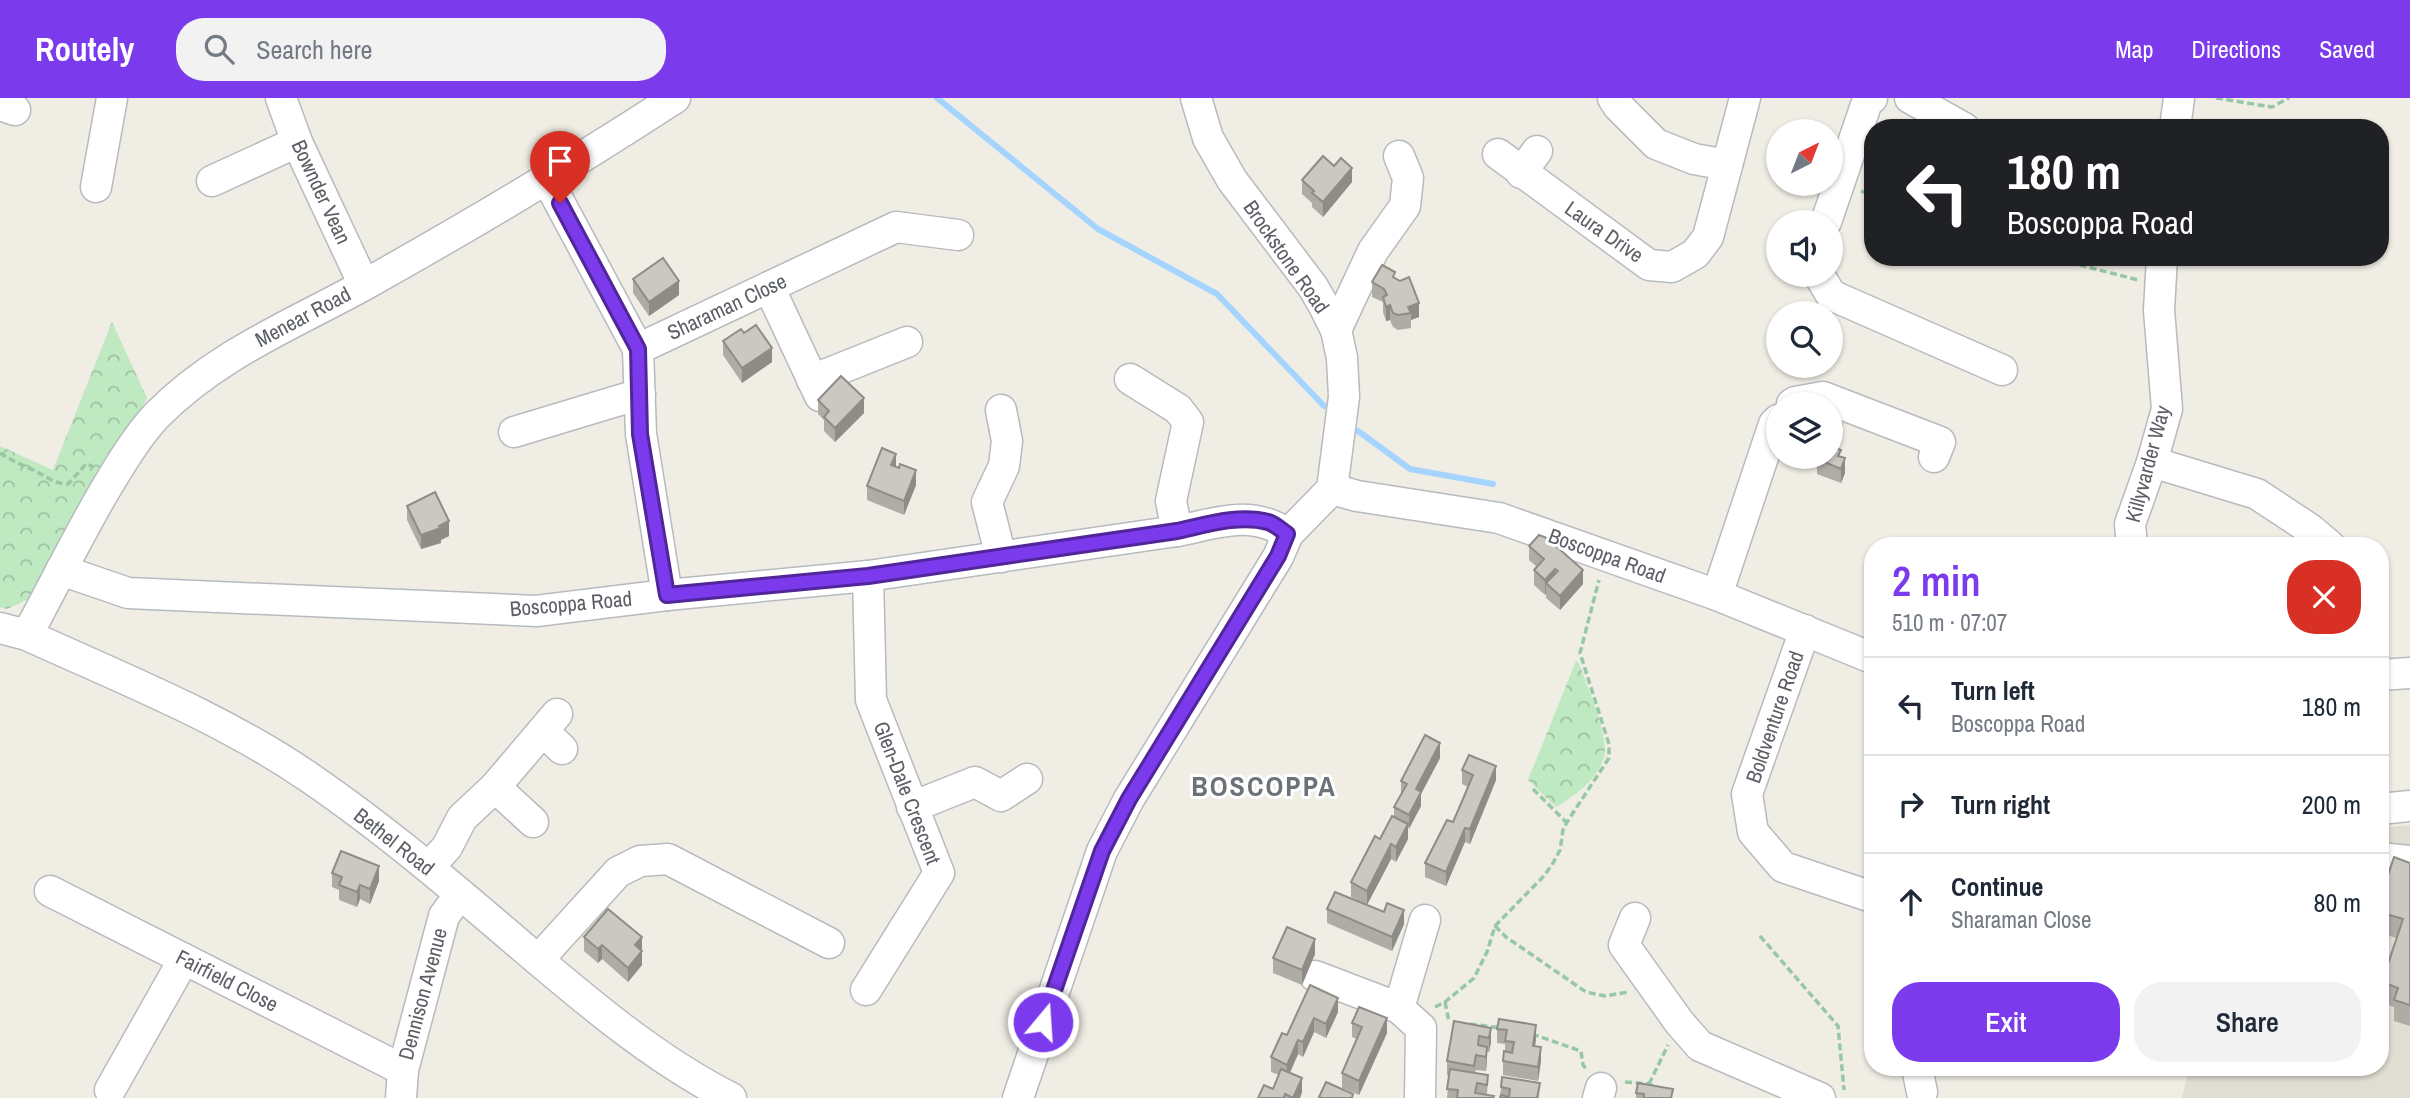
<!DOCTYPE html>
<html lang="en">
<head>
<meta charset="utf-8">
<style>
  body { margin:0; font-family:"Archivo Narrow",sans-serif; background:#f2f2f3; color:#1f2937; height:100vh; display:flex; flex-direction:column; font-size:26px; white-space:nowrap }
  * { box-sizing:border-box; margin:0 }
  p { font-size:23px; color:#747a83 }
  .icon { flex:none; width:38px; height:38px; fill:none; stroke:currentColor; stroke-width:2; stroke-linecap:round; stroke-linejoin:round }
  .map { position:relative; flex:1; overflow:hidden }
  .details { position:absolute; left:1864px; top:439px; width:525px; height:539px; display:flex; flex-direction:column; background:#fff; border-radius:28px; box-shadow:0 2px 5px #0004 }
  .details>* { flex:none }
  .hud { position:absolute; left:1864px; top:21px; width:525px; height:147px; border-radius:28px; box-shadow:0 2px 5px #0004; background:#202124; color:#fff; overflow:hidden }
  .needle { width:46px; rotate:42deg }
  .controls { position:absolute; left:1766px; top:21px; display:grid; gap:14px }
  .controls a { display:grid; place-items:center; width:77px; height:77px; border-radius:50%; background:#fff; box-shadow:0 2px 5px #0004; font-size:35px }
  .pin { position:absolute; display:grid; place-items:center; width:60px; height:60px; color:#fff; margin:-72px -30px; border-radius:50% 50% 50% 0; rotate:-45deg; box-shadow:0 0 7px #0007 }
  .pin .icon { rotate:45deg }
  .me { position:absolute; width:77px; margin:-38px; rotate:18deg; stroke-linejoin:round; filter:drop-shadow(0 0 5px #0008) }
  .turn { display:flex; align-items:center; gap:24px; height:147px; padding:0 28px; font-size:32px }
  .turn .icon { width:91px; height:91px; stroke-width:2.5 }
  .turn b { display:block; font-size:49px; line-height:60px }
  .round { display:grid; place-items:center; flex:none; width:74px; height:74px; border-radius:28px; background:#f2f2f3 }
  .summary { display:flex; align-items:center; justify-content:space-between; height:119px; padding:0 28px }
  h1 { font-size:42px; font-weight:600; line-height:52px; color:#7c3aed }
  .action { display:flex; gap:14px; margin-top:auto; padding:14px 28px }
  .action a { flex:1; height:80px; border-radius:28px; background:#7c3aed; color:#fff; font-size:28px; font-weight:600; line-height:80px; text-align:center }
  .action a+a { background:#f2f2f3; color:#1f2937 }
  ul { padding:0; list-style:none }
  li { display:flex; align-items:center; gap:21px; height:98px; padding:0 28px; border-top:2px solid #e0e1e3 }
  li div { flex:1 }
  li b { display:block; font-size:26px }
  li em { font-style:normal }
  header { display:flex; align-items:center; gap:42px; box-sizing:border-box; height:98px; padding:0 35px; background:#7c3aed; color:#fff }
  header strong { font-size:33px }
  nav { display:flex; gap:38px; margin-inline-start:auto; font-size:24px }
  .search { width:490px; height:63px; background:#f2f2f3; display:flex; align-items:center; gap:18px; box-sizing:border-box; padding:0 24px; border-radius:28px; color:#747a83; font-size:26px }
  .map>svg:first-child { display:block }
</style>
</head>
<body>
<header>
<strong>Routely</strong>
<div class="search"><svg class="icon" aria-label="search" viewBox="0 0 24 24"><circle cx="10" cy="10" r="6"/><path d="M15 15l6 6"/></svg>Search here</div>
<nav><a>Map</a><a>Directions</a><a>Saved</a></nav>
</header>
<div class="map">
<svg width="2410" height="1000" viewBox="0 0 2410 1000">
  <defs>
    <pattern id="park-crowns" width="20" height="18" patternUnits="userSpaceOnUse" patternTransform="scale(1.75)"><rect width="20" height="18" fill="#bfe9c0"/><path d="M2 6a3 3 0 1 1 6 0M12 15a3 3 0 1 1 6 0" fill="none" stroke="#9ec0a0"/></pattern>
  </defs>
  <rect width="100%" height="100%" fill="#f0ede4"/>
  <path fill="#e0ddd3" d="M2410,727V1000H2182L2189,970H2380V730Z"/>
  <g fill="url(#park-crowns)">
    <path d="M112,224L147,300L54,468L35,498L7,511L0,509V348L53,372Z"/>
    <path d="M1576,563L1579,565C1586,585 1610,641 1604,659C1597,682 1576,697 1556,709L1528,682Z"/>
  </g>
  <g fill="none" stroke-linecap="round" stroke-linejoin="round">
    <g stroke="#a5d5ff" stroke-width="6">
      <path d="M937,0L1098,131L1217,196L1324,308"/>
      <path d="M1358,333L1410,371L1493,386"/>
    </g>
    <defs>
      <g id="minor">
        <path d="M281,0L297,44L364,187"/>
        <path d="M1613,0L1618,8L1656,46L1694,61L1727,67"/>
        <path d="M1910,0L1964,30"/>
        <path d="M0,7L15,12"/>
        <path d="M2175,30L2179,0"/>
        <path d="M1498,56L1649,167L1672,169L1695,156L1708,139L1745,0"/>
        <path d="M1521,75L1537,53"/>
        <path d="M547,81L638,251L641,336L667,497"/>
        <path d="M212,83L297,44"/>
        <path d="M96,89L112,0"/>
        <path d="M1826,124L1867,4L1872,0"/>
        <path d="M1819,177L1831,197L2002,272"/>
        <path d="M769,189L820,298"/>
        <path d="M1336,232L1373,153L1405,108L1408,80L1399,58"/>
        <path d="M638,251L896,129L958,137"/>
        <path d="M1130,281L1178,311L1188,324L1171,403L1177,433"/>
        <path d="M812,282L907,244"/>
        <path d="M1792,306L1795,304L1823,299L1940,344L1934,359"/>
        <path d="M514,334L640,296"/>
        <path d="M2152,364L2257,396L2310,431L2330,448"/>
        <path d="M1332,391L1357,398L1499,420L1717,497L1872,560"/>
        <path d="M2132,448L2130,426L2152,364L2167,311L2159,212L2162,159"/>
        <path d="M1001,459L987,404L1004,368L1007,343L1001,312"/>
        <path d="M61,472L128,495L536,513L667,497L868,478L1177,433C1218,425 1251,411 1288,436"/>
        <path d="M1717,497L1774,326L1778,322"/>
        <path d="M0,530L27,537C123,581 223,620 310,680C386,732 456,792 525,851C590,906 656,962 731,1000"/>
        <path d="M1805,532L1747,696L1753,734L1783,769L1872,799"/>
        <path d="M27,537C53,489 77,440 105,392C120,367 136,340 156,318C217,256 292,227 366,186C471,127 574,66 675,0"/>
        <path d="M2380,577L2410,575"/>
        <path d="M543,633L562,651"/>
        <path d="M495,689L533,724"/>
        <path d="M912,709L975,684L1001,698L1027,681"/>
        <path d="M2380,711L2410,708"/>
        <path d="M2380,760L2410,763"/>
        <path d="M429,769L447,749L462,720L495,689L557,616"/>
        <path d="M50,793L403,972"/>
        <path d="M1635,820L1624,847L1679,924L1700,948L1820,1000"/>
        <path d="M538,862L618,774L640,763L668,761L829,845"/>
        <path d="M1315,878L1399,910"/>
        <path d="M866,892L939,775L871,602L868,478"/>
        <path d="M1917,970L1922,994"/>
        <path d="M110,992L184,861"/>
        <path d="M401,1000L403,972L444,818L460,796"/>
        <path d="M1018,1000L1102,753L1129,701L1278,459L1288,436L1332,391L1344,299L1342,260L1336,232L1324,208L1313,189L1232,82L1208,40L1196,0"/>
        <path d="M1420,1000L1421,930L1399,910L1425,822"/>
        <path d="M1598,1000L1601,990"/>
      </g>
    </defs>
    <use href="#minor" stroke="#b7babf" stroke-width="33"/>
    <g stroke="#96c8a6" stroke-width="3.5" stroke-dasharray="7 3.5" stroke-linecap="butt">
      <path d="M2216,0L2272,9L2289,0"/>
      <path d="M1861,93L1872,97"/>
      <path d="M2049,159L2138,182"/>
      <path d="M0,355C10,362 20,366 31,371C45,377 53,386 68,386L86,366L92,368"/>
      <path d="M1533,691L1566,724"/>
      <path d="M1495,828L1506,839L1586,894L1605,898L1628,894"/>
      <path d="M1760,838L1838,928L1844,992"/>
      <path d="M1445,904L1449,924"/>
      <path d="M1435,909L1445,904L1474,880L1487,854L1495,828L1542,780L1552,767L1560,752L1563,732L1567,724L1609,660V646L1580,555L1599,482"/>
      <path d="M1470,926L1501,930"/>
      <path d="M1532,936L1581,953L1583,967L1587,972"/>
      <path d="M1625,984L1649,986L1655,989"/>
      <path d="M1649,986L1668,947"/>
    </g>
    <use href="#minor" stroke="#fff" stroke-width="30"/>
  </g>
  <g fill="#afaca6">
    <path d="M1302,82L1352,84L1323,119L1312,109V105L1302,96Z"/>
    <path d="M1395,180L1419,219L1411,222V230L1398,232L1393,229L1390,222L1386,223L1383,214V204L1372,199V184Z"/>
    <path d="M633,181L679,197L649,218L633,195Z"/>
    <path d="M744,235L772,264L742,285L723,257V243Z"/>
    <path d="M818,302L864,315L835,344L824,333V322L818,316Z"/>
    <path d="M1842,340L1838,351L1845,375L1841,385L1817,376V360L1814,359H1830Z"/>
    <path d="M896,369L899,370L916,387L904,417L867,402V388Z"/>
    <path d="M407,408L449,438L441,442V445L421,451L407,422Z"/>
    <path d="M1529,448L1583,486L1560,512L1546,500V495L1545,497L1534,487V472L1537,469L1529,462Z"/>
    <path d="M1440,660L1421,696V708L1408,731V741L1396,764L1391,761L1367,807L1351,799V784L1394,719V709L1401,696V683Z"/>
    <path d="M1462,672L1496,682L1470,746L1465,744L1446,788L1425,779V765L1453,724L1468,689L1462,686Z"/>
    <path d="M2410,765V928L2394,923V909L2382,905V884L2397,840L2386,837L2384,843L2380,842V784L2385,786Z"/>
    <path d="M332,775L379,783L370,806L360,801L357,809L339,802V792L332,789Z"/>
    <path d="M1327,811L1404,826L1392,853L1327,825Z"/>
    <path d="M584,839H642V867L628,884L602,861L598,865L584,853Z"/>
    <path d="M1315,856L1302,887L1273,875V860Z"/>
    <path d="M1310,887L1338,914L1326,940L1314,934L1303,959L1298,956L1290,975L1302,994L1300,1000H1258L1273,991L1279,977L1271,974V959L1287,937Z"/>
    <path d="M1499,921L1536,941L1535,948L1541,963L1538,983L1503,977V963L1505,954V946L1497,945V931Z"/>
    <path d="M1352,925L1387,935L1359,997L1342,990V975L1357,941L1352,939Z"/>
    <path d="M1491,930V944L1489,954H1487L1486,973L1476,972L1475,975L1488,977L1487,997L1494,1000H1447L1449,978L1447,977V963Z"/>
    <path d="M1540,985L1539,1000H1500L1501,989Z"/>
    <path d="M1636,995L1673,1000H1636Z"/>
  </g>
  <g fill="#8e8c87">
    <path d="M1352,70V84L1323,119V104Z"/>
    <path d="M679,183V197L649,218V204Z"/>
    <path d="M1419,205V219L1411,222V215L1408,209Z"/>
    <path d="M1390,207V222L1386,223V209Z"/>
    <path d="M772,250V264L742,285V270Z"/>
    <path d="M864,300V315L835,344V330Z"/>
    <path d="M1842,326V340L1833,363V349Z"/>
    <path d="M896,356V370L891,367Z"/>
    <path d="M1845,360V375L1841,385V371Z"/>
    <path d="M916,372V387L904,417V403Z"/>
    <path d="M449,423V438L441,442V445L421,451V437Z"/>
    <path d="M1555,471V485H1546V495L1545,497V482Z"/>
    <path d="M1583,472V486L1560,512V498Z"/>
    <path d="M1440,645V660L1421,696V708L1409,731V717L1416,691Z"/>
    <path d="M1496,668V682L1470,746V731Z"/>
    <path d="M1408,726V741L1396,764V749Z"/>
    <path d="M1465,730V744L1446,788V774Z"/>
    <path d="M1391,746V761L1367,807V793Z"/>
    <path d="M379,768V783L370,806V791Z"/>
    <path d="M360,787V801L357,809V794Z"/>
    <path d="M1404,812V826L1392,853V839Z"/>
    <path d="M2386,816V837L2384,843V822Z"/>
    <path d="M642,839V867L628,884V870L635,847Z"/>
    <path d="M1315,841V856L1302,887V872Z"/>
    <path d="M602,847V861L598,865V851Z"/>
    <path d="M1338,900V914L1326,940V926Z"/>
    <path d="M1314,920V934L1303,959V944Z"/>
    <path d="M1387,920V935L1359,997V983Z"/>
    <path d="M1536,927V941L1533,962V948Z"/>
    <path d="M1491,930V944L1489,954V940Z"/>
    <path d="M1298,942V956L1287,981V967Z"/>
    <path d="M1487,949V963L1486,973V959Z"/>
    <path d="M1541,949V963L1538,983V969Z"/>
    <path d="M1302,980V994L1300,1000H1293Z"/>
  </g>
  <g fill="#cbc8c1" stroke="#8e8c87" stroke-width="2">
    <path d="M1323,58L1334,68L1341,60L1352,70L1323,104L1312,95L1314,93L1302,82Z"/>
    <path d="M663,160L679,183L649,204L633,181Z"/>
    <path d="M1382,167L1395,174L1393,179L1400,183L1409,179L1419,205L1408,209L1411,215L1398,217L1393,215L1390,207L1386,209L1383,199L1387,197L1384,191L1372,184Z"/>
    <path d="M756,227L772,250L742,270L723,243L741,231L744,235Z"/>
    <path d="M841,278L864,300L835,330L824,319L829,313L818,302Z"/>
    <path d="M1830,322L1842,326L1833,349L1841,352L1838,358L1845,360L1841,371L1817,361L1818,359H1830Z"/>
    <path d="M882,350L896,356L891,367L899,370L900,366L916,372L904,403L867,388Z"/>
    <path d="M435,394L449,423L439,428L441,430L421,437L407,408Z"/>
    <path d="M1539,437L1547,440L1583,472L1560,498L1546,485L1558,473L1555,471L1545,482L1534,472L1544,461L1529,448Z"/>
    <path d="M1425,637L1440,645L1416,691L1421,694L1409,717L1394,709L1407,686L1401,683Z"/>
    <path d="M1469,657L1496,668L1470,731L1465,730L1446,774L1425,765L1447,722L1453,724L1463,701L1473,677L1462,672Z"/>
    <path d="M1392,718L1408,726L1396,749L1391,746L1367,793L1351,784L1375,738L1380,741Z"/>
    <path d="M341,753L379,768L370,791L360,787L357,794L339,787L342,779L332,775Z"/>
    <path d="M2394,759L2410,765V907L2394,902L2398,890L2382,884L2403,821L2386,816L2384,822L2380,821V784L2385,786Z"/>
    <path d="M1335,794L1384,814L1387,805L1404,812L1392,839L1327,811Z"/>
    <path d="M608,811L642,839L635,847L642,853L628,870L602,847L598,851L584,839Z"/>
    <path d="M1287,829L1315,841L1302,872L1273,860Z"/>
    <path d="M1310,887L1338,900L1326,926L1314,920L1303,944L1298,942L1287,967L1271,959L1282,935L1287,937Z"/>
    <path d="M1359,909L1387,920L1359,983L1342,975L1362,929L1352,925Z"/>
    <path d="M1499,921L1536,927L1533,948L1541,949L1538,969L1503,963L1504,953L1512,955L1514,944L1505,943L1507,932L1497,931Z"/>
    <path d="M1454,923L1491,930L1489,940L1479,938L1478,947L1487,949L1486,959L1476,957L1474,968L1447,963Z"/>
    <path d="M1281,971L1302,980L1293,1000L1285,996L1284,1000H1258L1264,987L1273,991Z"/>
    <path d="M1450,971L1488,977L1487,987L1477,985L1475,995L1494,998L1493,1000H1457L1458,992L1447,991Z"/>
    <path d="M1502,979L1540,985L1537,1000H1500L1501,997L1509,999L1510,991L1501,989Z"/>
    <path d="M1326,984L1353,996L1352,1000H1321L1319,999Z"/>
    <path d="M1638,985L1673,991L1671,1000H1644V996L1636,995Z"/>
  </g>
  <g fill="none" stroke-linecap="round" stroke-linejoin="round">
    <defs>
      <path id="route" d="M560,105L638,251L640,336L667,497L868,478L1177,433C1205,427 1239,416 1268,424C1275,426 1281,432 1287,436L1278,458L1129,701L1102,753L1043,924"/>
    </defs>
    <use href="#route" stroke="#51269a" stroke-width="18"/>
    <use href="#route" stroke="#7c3aed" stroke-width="12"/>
  </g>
  <g text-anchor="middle" stroke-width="6" stroke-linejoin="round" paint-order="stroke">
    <g font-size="21" fill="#5c6066" stroke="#fff">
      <text transform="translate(321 94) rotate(65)" y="7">Bownder Vean</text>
      <text transform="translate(1604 134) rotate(35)" y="7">Laura Drive</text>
      <text transform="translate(1286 159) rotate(55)" y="7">Brockstone Road</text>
      <text transform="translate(727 209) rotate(-25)" y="7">Sharaman Close</text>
      <text transform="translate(303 219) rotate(-28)" y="7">Menear Road</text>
      <text transform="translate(2148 366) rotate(-75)" y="7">Killyvarder Way</text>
      <text transform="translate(1607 458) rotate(20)" y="7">Boscoppa Road</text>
      <text transform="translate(571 506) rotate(-5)" y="7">Boscoppa Road</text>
      <text transform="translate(1775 619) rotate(-71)" y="7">Boldventure Road</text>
      <text transform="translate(907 695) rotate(69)" y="7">Glen-Dale Crescent</text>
      <text transform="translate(394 744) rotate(38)" y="7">Bethel Road</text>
      <text transform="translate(227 883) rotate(27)" y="7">Fairfield Close</text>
      <text transform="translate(423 896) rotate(-75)" y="7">Dennison Avenue</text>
    </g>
    <g font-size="28" font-weight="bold" letter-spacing="2" fill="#6d7278" stroke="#fff">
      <text x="1264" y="698">BOSCOPPA</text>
    </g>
  </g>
</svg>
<div class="controls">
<a><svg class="needle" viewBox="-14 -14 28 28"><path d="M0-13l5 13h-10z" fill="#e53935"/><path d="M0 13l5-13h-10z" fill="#747a83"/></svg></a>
<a><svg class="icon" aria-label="sound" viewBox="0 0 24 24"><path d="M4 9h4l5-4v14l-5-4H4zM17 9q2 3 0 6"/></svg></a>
<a><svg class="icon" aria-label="search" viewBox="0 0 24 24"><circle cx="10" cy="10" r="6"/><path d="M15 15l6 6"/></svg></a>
<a><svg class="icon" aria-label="layers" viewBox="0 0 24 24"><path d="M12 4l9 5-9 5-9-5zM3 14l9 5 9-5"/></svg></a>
</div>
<div class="pin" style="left:560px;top:105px;background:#d93025"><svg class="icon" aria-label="arrive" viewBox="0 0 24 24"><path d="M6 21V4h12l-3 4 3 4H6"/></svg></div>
<svg class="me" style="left:1043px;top:924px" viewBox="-20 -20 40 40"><circle r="17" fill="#7c3aed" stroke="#fff" stroke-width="3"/><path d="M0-11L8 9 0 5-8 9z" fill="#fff"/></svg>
<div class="hud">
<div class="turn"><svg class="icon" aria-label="left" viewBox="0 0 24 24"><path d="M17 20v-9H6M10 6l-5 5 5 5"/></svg><div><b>180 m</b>Boscoppa Road</div></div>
</div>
<section class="details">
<div class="summary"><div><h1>2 min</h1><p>510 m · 07:07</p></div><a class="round" style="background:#d93025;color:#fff"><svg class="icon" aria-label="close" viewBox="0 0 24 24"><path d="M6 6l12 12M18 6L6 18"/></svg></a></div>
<ul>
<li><svg class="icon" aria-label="left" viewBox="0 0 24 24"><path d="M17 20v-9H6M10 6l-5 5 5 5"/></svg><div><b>Turn left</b><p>Boscoppa Road</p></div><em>180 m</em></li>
<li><svg class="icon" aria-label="right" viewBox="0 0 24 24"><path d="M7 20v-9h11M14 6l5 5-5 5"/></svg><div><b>Turn right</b></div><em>200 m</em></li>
<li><svg class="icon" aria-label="ahead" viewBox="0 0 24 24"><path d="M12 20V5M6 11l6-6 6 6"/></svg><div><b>Continue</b><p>Sharaman Close</p></div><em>80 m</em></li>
</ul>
<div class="action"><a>Exit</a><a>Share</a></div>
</section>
</div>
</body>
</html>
